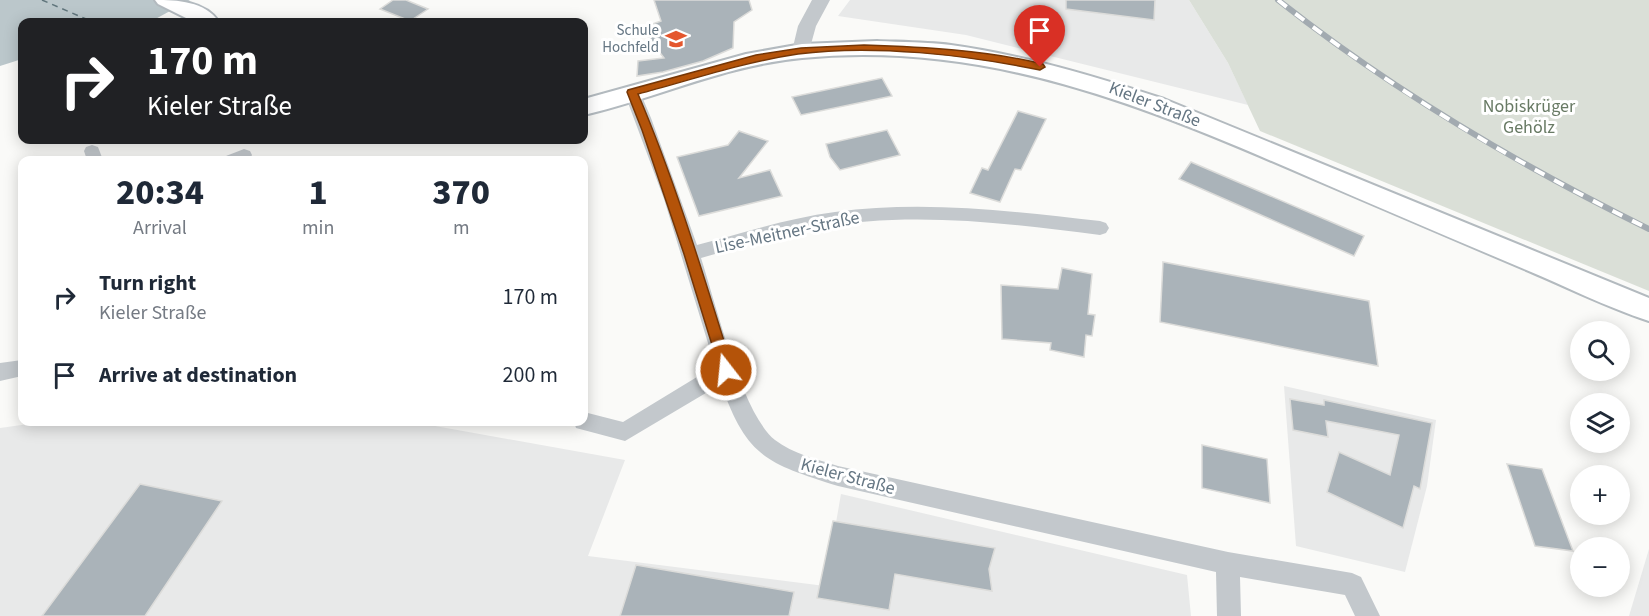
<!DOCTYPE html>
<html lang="en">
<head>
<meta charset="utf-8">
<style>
  body { margin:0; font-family:"Source Sans 3",sans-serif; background:#f6f6f7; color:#1f2937; height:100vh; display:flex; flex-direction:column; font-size:22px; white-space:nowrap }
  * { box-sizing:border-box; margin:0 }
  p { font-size:20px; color:#747a83 }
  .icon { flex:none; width:33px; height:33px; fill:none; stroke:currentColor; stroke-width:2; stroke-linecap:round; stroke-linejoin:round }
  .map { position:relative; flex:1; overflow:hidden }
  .sheet { position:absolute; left:18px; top:156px; width:570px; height:270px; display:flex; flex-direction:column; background:#fff; border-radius:12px; box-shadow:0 3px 15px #0003 }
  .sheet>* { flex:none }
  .guide { position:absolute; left:18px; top:18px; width:570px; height:126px; border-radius:12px; box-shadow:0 3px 15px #0003; background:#202124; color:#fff; overflow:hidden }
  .tools { position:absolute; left:1570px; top:321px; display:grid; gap:12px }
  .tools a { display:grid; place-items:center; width:60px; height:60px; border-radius:50%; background:#fff; box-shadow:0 3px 15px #0003; font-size:30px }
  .pin { position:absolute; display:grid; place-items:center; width:51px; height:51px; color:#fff; margin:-62px -26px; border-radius:50% 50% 50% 0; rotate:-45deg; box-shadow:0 0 6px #0007 }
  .pin .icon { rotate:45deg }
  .me { position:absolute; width:66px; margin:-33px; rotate:344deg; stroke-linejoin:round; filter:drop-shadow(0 0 4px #0008) }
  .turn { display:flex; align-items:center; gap:21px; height:126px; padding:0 30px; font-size:27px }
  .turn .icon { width:78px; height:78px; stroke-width:2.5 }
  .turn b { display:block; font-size:42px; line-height:51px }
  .eta { display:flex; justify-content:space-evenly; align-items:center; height:102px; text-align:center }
  .eta b { font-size:36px; font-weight:800; line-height:42px }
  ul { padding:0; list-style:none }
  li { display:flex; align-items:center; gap:18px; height:78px; padding:0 30px }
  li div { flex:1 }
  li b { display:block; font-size:22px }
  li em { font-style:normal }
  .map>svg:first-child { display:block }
</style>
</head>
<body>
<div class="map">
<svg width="1649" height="616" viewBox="0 0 1649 616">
  <rect width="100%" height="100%" fill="#fafaf8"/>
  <g fill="#e8e9e9">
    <path d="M850,0H1189L1228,63L1248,105L966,35L838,16Z"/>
    <path d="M1284,386L1436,420L1427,486L1405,572L1296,546Z"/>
    <path d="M43,422H413L625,460L588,556L825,586L841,494L1187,575L1191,616H0V428Z"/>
    <path d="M1649,549V616H1629Z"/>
  </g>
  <path fill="#dadfd7" d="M1189,0H1649V291L1260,131L1228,63Z"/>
  <path fill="#bbc7cb" d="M0,0H190L150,22H22V59L0,66Z"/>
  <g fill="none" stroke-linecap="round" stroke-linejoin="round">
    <path stroke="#60757c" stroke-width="1.5" stroke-dasharray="6 5" stroke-linecap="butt" d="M42,0L93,22"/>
  </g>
  <g fill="#aab3b9" stroke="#dcdcda" stroke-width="1.5">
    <path d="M393,0H406L428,9L410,21L380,9Z"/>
    <path d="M654,0H749L752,10L734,22L733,48L703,61L663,72L637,76L638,61L664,58L641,28L661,21Z"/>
    <path d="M1066,0H1155L1154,20L1066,9Z"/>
    <path d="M882,78L892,96L801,115L792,97Z"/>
    <path d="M1018,111L1046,119L1021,170L1015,169L1000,202L970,193L982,168L988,170Z"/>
    <path d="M887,130L900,155L840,170L830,157L826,144Z"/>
    <path d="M739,131L768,141L739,178L770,170L782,196L699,216L677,157L728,145Z"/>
    <path d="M1191,162L1364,236L1354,256L1179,179Z"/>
    <path d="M1163,262L1369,301L1378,366L1160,322Z"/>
    <path d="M1062,268L1092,274L1088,314L1095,315L1092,336L1086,335L1084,357L1050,350L1051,343L1002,339L1001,285L1058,289Z"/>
    <path d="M1290,399L1324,405V400L1432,423L1420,489L1414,486L1403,528L1327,492L1339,452L1390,475L1399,435L1326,421L1328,437L1293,430Z"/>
    <path d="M1202,445L1267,459L1270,503L1202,488Z"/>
    <path d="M1507,464L1542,469L1573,551L1535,546Z"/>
    <path d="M140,484L222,501L145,616H42Z"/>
    <path d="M833,521L995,548L989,569L992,591L895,574L889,610L817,598Z"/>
    <path d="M636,565L794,592L789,616H620Z"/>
  </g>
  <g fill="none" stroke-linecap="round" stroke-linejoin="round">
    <defs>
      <g id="secondary">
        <path d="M155,0C177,0 205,1 219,22H194L158,4Z"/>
        <path d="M877,41C902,42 926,42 951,45C1024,55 1094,76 1164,99L1649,298V321C1606,307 1565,286 1524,269C1453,239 1382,209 1311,178C1145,106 987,40 802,58C726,65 657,98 584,115V99L746,54L802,44Z"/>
      </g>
    </defs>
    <use href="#secondary" stroke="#b3babf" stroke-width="4"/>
    <g fill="#c3c8cc" fill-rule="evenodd">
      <path d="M632,87L640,92L651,118L697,245C743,233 788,218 835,212C923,200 1012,211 1100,221L1106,223L1109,228L1106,233L1100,235C1006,223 910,211 817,228C777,235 740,247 701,258C715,301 742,414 775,440C793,454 817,459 838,466L1228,552L1352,573L1361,577L1380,616H1355L1345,595L1240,577L1241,616H1217L1216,572L838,486C767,463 747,458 721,384L625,441L576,428L574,422H584V412L623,422L715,366L664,199L624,92Z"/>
      <path d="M92,145L98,147L103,160H87L84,151L86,147Z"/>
      <path d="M244,149L250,151L252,155L250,159L223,160L226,156Z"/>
      <path d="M22,360V376L0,381V363Z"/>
    </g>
    <path fill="#c3c8cc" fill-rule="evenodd" d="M812,0H830L816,26L808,55H794L792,51L798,26Z"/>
    <use href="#secondary" fill="#fff" fill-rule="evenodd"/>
    <defs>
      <path id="rail" d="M1278,0C1393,91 1517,164 1649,229"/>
    </defs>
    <use href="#rail" stroke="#a2aab0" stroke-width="6"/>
    <use href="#rail" stroke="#fff" stroke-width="4" stroke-dasharray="11" stroke-linecap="butt"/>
  </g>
  <path fill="#b45309" stroke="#753606" stroke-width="1.5" d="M864,45C924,47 985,50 1043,64L1045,67L1040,70C966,55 873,44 798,54C744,62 691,80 638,94C676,183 704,277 733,370L731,374H721L684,254L642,130L627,92L628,90L756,55L801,48Z"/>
  <defs>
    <symbol id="school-bare" viewBox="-9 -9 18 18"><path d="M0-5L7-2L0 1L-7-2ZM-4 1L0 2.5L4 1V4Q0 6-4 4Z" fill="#e4572e" stroke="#fff" stroke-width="2.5" paint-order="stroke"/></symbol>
  </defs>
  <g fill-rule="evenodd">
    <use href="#school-bare" x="661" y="24" width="30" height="30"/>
  </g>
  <g text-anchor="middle" stroke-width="6" stroke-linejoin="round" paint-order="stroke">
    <g font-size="15" fill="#657683" stroke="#fff" text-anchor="end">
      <text x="659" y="35">Schule<tspan x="659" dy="17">Hochfeld</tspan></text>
    </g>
    <g font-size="18" fill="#657683" stroke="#fff">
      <text transform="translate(1155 104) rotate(21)" y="6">Kieler Straße</text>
      <text transform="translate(787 232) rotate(-12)" y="6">Lise-Meitner-Straße</text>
      <text transform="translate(848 476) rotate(15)" y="6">Kieler Straße</text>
    </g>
    <g font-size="18" fill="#687a64" stroke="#fff">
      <text x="1529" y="112">Nobiskrüger<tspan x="1529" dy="21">Gehölz</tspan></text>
    </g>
  </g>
</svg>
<div class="tools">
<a><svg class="icon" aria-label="search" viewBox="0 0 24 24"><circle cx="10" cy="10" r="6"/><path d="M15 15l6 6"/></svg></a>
<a><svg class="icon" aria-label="layers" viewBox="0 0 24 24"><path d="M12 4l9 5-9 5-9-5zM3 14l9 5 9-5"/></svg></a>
<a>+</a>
<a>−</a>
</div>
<div class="pin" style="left:1040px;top:67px;background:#d93025"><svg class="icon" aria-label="arrive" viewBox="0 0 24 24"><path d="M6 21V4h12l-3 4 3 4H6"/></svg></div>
<svg class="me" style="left:726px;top:370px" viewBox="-20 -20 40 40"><circle r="17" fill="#b45309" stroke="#fff" stroke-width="3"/><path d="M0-11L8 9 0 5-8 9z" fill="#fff"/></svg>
<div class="guide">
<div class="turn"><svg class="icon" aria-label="right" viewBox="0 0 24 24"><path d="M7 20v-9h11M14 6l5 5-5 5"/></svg><div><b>170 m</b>Kieler Straße</div></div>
</div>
<section class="sheet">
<div class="eta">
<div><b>20:34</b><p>Arrival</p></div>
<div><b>1</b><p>min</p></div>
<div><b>370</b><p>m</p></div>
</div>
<ul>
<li><svg class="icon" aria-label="right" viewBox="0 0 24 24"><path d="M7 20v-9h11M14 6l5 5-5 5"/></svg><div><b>Turn right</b><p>Kieler Straße</p></div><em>170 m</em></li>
<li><svg class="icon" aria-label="arrive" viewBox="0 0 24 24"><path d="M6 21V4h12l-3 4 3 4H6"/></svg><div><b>Arrive at destination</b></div><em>200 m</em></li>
</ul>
</section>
</div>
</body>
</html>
